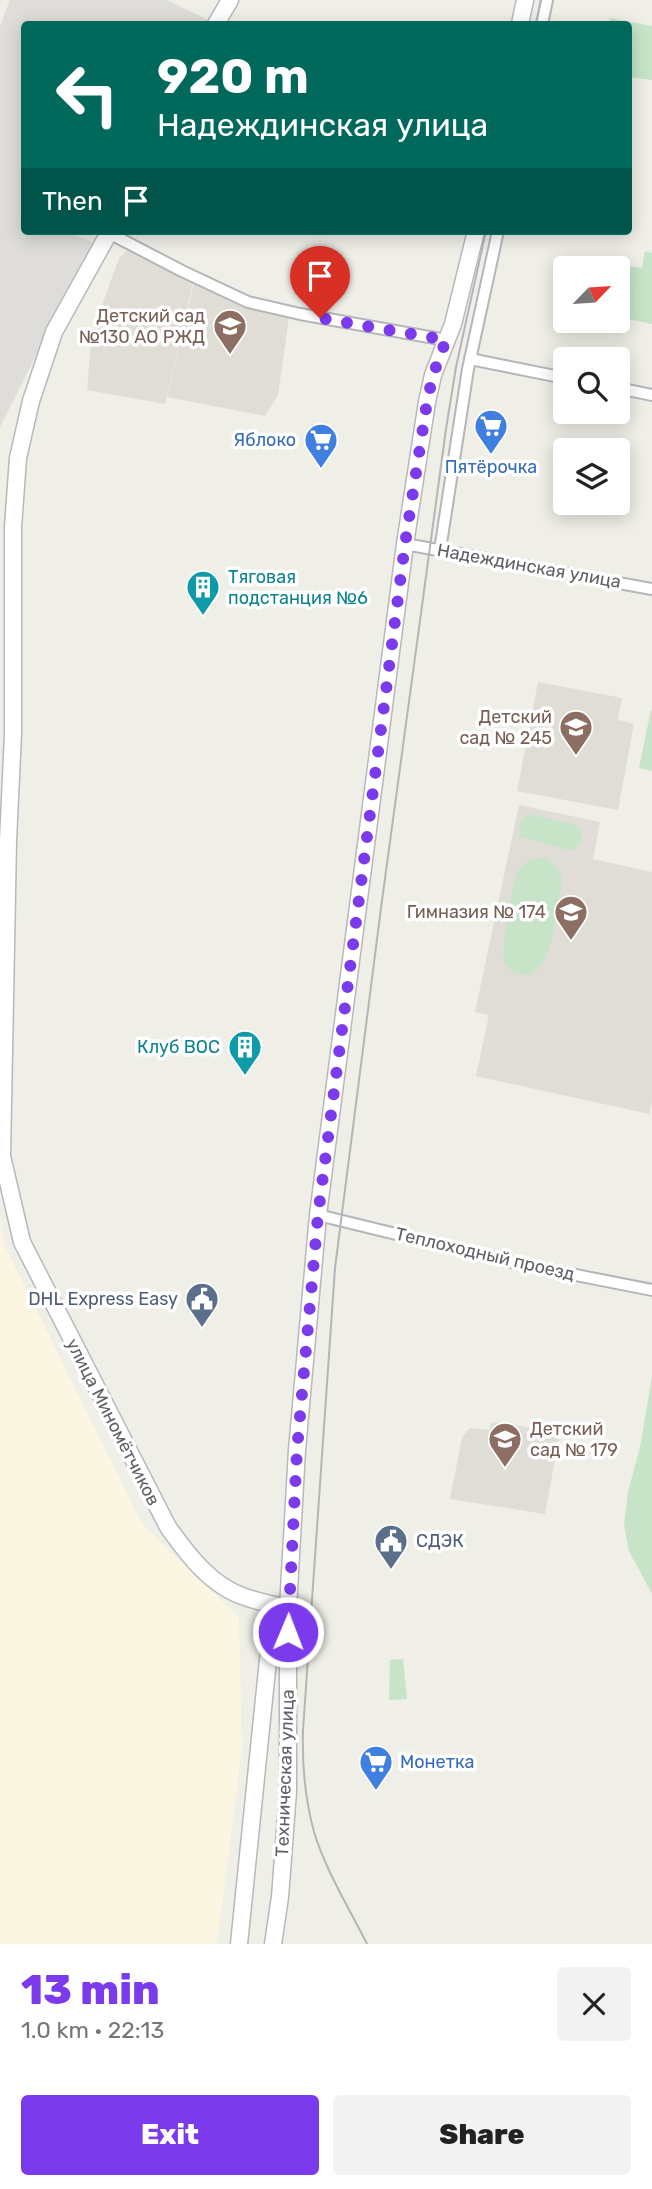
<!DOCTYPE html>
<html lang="en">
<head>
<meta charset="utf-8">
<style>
  body { margin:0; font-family:Rubik,sans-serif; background:#f2f2f2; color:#222; height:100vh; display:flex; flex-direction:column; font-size:26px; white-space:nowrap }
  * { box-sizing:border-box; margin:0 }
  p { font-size:23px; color:#767676 }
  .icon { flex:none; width:38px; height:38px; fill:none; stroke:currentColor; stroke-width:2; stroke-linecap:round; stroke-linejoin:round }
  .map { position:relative; height:1944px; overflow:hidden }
  .side { display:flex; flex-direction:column; background:#fff; flex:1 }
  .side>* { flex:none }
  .hud { position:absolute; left:21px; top:21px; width:611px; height:214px; border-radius:7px; box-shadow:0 4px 18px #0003; background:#00695c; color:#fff; overflow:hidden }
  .needle { width:46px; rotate:65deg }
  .tools { position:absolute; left:553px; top:256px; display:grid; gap:14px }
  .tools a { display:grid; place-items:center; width:77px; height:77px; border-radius:7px; background:#fff; box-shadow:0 4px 18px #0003; font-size:35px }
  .pin { position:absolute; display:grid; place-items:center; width:60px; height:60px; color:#fff; margin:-72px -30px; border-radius:50% 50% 50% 0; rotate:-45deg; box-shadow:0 0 7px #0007 }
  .pin .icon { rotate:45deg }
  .me { position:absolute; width:77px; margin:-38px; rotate:1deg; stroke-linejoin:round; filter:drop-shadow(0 0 5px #0008) }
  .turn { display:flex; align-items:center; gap:24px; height:147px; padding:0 21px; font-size:32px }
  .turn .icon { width:91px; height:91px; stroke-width:2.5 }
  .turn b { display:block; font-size:49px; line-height:60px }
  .then { display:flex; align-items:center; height:66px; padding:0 21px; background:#0003; gap:14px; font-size:26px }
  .round { display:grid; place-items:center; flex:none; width:74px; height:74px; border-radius:7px; background:#f2f2f2 }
  .head { display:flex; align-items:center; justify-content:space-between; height:119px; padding:0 21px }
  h1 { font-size:42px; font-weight:800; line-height:52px; color:#7c3aed }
  .cta { display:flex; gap:14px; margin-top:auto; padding:14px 21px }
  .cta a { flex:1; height:80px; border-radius:7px; background:#7c3aed; color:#fff; font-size:28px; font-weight:800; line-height:80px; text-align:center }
  .cta a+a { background:#f2f2f2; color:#222 }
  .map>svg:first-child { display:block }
</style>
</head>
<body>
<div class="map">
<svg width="652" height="1944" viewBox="0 0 652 1944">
  <rect width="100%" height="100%" fill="#efeee7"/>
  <path fill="#fbf6e1" d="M0,1218L4,1244L142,1524L239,1617L242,1747L217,1944H0Z"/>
  <path fill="#deddd9" d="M10,0H167L208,20L206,24H24V231H63L93,242L0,427V26Z"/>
  <g fill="#dfddd6">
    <path d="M128,250L193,283L165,404L87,390L92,333L119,258Z"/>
    <path d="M194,283L261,310L289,317L278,395L265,416L167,397Z"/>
    <path d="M538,682L622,698L618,720L634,724L618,810L517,791Z"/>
    <path d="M519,805L600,822L593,859L652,872V1101L649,1114L476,1076L489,1015L475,1012Z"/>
    <path d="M492,1422L560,1432L545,1514L450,1499L462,1438L470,1428L489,1430Z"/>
  </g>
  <g fill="#c7e4c8">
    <path d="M610,18L652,26V80L628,77V24H609Z"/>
    <path d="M645,251L652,253V324L618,317V268H569L570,258L642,268Z"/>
    <path d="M651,710H652V771L639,768Z"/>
    <path d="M528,814L578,826C585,834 581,846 572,851L521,837C517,829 520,819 528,814Z"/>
    <path d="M537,858C551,859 558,865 562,879C557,902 554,982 520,974C513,973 506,967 504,961C501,950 513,879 519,870C524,863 529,860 537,858Z"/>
    <path d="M652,1376V1594L629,1551L624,1525L628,1492L640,1447Z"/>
    <path d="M403,1659L407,1699L389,1700L390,1660Z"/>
  </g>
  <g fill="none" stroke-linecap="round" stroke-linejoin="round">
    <defs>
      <g id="street">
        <path d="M542,24L547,0"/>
        <path d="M109,233L182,271L248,302L300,314L446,340"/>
        <path d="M470,359L565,378"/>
        <path d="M618,388L652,395"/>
        <path d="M405,544L652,589"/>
        <path d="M440,550L468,369L498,231"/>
        <path d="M318,1215L515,1263L652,1290"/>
      </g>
      <g id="secondary">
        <path d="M216,24L230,0"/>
        <path d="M520,24L525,0"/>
        <path d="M110,231L54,332L31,401L18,458L13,527V733L8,841L2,1156L22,1242L168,1527C188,1555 211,1586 245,1597C259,1602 274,1605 288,1608"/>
        <path d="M239,1944L269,1650L273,1637L287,1610"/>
        <path d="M273,1944L280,1897L288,1791V1608L297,1450L318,1215L405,544L427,402L433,375L453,324L476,231"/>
      </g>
    </defs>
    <use href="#street" stroke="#b4b6ba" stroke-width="14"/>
    <use href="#secondary" stroke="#b6b8bd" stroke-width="19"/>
    <use href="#street" stroke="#fff" stroke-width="10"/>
    <use href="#secondary" stroke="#fff" stroke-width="16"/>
    <g stroke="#b5b5b6" stroke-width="2">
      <path d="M536,24L541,0"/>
      <path d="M367,1944C349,1908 326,1871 314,1832C305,1799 302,1764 303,1730L335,1268L381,908L446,429L456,367L486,231"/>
    </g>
  </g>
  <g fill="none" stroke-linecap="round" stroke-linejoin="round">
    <path stroke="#7c3aed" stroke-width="12" stroke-dasharray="0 21.6" d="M288,1632L297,1450L318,1215L405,544L427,402L433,375L446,340L320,318"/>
  </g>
  <defs>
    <symbol id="school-pin" viewBox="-11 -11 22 30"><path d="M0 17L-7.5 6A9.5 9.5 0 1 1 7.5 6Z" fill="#8d6e63" stroke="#fff"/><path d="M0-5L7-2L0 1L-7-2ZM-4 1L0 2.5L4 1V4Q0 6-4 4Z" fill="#fff"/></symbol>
    <symbol id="supermarket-pin" viewBox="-11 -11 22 30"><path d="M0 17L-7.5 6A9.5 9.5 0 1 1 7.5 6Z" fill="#3f7fe0" stroke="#fff"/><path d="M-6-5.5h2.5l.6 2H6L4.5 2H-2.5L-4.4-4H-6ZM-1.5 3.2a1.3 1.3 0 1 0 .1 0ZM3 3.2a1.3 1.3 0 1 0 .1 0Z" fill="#fff"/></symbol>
    <symbol id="building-pin" viewBox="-11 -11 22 30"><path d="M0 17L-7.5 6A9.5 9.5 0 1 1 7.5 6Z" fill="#0f9aa8" stroke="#fff"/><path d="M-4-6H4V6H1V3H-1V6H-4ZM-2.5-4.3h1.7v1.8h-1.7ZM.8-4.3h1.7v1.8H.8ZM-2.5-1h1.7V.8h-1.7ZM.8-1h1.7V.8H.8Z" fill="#fff"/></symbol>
    <symbol id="civic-pin" viewBox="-11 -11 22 30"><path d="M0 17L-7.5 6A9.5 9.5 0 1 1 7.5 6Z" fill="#5c6f8a" stroke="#fff"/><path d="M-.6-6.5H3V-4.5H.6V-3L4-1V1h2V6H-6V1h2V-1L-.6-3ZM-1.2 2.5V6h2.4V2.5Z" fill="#fff"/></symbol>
  </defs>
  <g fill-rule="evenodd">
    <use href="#school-pin" x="211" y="307" width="38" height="52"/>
    <use href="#supermarket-pin" x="472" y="407" width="38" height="52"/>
    <use href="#supermarket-pin" x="302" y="421" width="38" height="52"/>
    <use href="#building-pin" x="184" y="568" width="38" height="52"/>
    <use href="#school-pin" x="557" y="708" width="38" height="52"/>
    <use href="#school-pin" x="552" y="893" width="38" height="52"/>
    <use href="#building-pin" x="226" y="1028" width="38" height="52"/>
    <use href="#civic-pin" x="183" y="1280" width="38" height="52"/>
    <use href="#school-pin" x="486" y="1420" width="38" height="52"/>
    <use href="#civic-pin" x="372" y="1522" width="38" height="52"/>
    <use href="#supermarket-pin" x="357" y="1743" width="38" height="52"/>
  </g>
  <g text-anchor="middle" stroke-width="7" stroke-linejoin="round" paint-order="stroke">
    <g font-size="18" fill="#785e54" stroke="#fff" text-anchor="end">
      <text x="205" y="322">Детский сад<tspan x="205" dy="21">№130 АО РЖД</tspan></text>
      <text x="552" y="723">Детский<tspan x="552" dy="21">сад № 245</tspan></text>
      <text x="546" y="918">Гимназия № 174</text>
      <text x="530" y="1435" text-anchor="start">Детский<tspan x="530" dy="21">сад № 179</tspan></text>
    </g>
    <g font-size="18" fill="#366cbe" stroke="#fff" text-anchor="end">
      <text x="296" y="446">Яблоко</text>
      <text x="491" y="473" text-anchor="middle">Пятёрочка</text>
      <text x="400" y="1768" text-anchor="start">Монетка</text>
    </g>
    <g font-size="18" fill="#5f6166" stroke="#fff">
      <text transform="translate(529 566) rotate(10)" y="6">Надеждинская улица</text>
      <text transform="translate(485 1254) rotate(13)" y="6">Теплоходный проезд</text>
      <text transform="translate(113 1422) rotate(63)" y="6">улица Миномётчиков</text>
      <text transform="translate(285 1773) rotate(-88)" y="6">Техническая улица</text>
    </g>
    <g font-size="18" fill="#0d838f" stroke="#fff" text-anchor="start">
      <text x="228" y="583">Тяговая<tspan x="228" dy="21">подстанция №6</tspan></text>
      <text x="220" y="1053" text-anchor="end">Клуб ВОС</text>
    </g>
    <g font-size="18" fill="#4e5e75" stroke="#fff" text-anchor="end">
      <text x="178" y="1305">DHL Express Easy</text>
      <text x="416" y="1547" text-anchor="start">СДЭК</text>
    </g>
  </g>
</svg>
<div class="tools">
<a><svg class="needle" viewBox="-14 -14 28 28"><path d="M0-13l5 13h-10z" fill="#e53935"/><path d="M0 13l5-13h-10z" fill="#767676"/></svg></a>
<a><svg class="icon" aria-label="search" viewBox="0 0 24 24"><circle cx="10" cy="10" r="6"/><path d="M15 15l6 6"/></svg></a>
<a><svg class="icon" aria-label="layers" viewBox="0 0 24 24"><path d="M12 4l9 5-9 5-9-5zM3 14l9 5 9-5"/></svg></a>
</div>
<div class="pin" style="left:320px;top:318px;background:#d93025"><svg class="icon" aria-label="arrive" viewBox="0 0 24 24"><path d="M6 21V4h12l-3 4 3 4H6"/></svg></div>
<svg class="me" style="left:288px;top:1632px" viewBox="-20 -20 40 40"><circle r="17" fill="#7c3aed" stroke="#fff" stroke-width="3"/><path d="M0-11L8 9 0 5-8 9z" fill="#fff"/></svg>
<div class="hud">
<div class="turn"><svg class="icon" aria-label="left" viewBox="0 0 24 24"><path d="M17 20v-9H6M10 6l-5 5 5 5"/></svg><div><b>920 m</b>Надеждинская улица</div></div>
<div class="then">Then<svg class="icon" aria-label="arrive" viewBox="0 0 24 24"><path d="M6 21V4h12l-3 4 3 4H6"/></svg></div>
</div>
</div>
<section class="side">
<div class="head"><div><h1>13 min</h1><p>1.0 km · 22:13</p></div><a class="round"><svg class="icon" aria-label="close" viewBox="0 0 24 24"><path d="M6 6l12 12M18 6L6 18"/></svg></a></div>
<div class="cta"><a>Exit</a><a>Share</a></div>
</section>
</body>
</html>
